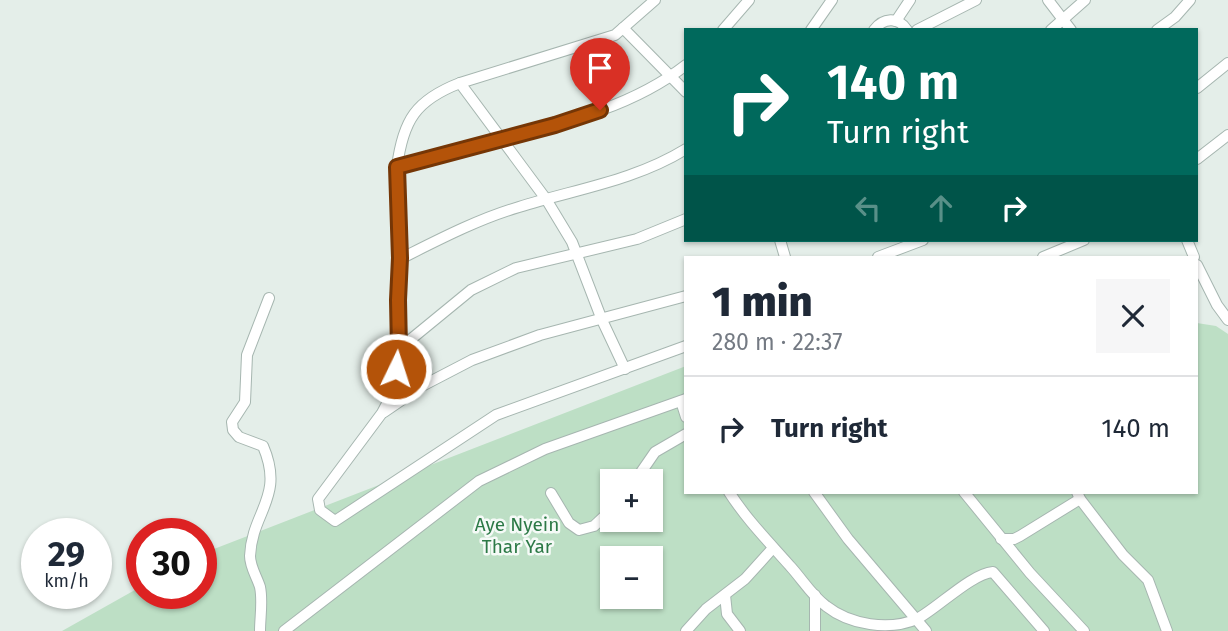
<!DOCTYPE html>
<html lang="en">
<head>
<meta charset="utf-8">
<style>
  body { margin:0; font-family:"Fira Sans",sans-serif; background:#f6f6f7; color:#1f2937; height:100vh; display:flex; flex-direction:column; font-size:26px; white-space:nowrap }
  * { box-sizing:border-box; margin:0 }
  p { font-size:23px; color:#747a83 }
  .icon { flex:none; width:38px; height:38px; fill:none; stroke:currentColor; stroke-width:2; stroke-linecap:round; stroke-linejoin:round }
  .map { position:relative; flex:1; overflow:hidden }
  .sheet { position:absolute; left:684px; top:256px; width:514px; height:238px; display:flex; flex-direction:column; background:#fff; border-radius:0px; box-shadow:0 2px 5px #0004 }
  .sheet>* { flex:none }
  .hud { position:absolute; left:684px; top:28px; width:514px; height:214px; border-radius:0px; box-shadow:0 2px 5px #0004; background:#00695c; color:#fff; overflow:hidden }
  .fabs { position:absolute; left:600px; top:469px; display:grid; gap:14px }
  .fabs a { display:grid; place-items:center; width:63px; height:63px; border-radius:0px; background:#fff; box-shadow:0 2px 5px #0004; font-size:35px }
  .speed { position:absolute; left:21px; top:518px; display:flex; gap:14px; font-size:35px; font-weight:700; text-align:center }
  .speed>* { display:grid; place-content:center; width:91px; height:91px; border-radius:50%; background:#fff; box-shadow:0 2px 5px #0004; line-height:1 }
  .speed small { font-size:18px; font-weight:400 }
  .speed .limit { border:10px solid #d22; background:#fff; color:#111 }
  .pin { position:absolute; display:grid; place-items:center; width:60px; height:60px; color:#fff; margin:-72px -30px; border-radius:50% 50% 50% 0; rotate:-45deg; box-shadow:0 0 7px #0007 }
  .pin .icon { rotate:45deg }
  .me { position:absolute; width:77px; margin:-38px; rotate:4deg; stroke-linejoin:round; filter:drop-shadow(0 0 5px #0008) }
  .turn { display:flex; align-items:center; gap:24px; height:147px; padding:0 28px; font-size:32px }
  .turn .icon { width:91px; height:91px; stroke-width:2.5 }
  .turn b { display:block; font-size:49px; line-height:60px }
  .lanes { display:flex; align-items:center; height:66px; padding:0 28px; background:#0003; justify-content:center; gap:35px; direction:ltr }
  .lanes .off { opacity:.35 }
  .round { display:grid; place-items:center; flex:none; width:74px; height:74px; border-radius:0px; background:#f6f6f7 }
  .summary { display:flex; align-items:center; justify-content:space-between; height:119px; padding:0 28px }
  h1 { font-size:42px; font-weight:800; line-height:52px }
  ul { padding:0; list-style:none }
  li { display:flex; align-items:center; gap:21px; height:105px; padding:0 28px; border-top:2px solid #e0e1e3 }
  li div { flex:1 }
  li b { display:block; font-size:26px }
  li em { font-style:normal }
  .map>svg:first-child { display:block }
</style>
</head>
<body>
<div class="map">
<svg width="1228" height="631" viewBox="0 0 1228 631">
  <rect width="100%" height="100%" fill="#e4eee9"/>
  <path fill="#bddfc5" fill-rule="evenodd" d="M1197,323L1216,326L1228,334V631H62L142,586V593H201V554L686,366V492H1197ZM612,481H651V520H612ZM612,558H651V597H612Z"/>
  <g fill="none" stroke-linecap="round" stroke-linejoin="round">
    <defs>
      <g id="minor">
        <path d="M655,0L615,35L460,83C416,100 403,120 397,167L399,349L393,392L382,413L318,499L320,510L335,521L496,415L686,346"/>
        <path d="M1048,0L1071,30"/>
        <path d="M896,21L910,0"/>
        <path d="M623,28L686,92"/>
        <path d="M723,30L749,0"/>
        <path d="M811,30L832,0"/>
        <path d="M874,30C883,18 898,16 907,30"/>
        <path d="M917,30L976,0"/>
        <path d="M1051,30L1085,0"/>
        <path d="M1157,30L1175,17L1190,0"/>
        <path d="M460,83L546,199L572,242L602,320L625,369"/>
        <path d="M1197,88L1228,63"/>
        <path d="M1197,159L1228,135"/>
        <path d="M397,167C432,157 467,146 502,138C566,122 632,107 686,65"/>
        <path d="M780,240L785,257"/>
        <path d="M1187,240L1194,257"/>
        <path d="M878,257L923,240"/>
        <path d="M1043,257L1084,240"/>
        <path d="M400,259C438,240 478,219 519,207C576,189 634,181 686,149"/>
        <path d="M1197,265L1217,305L1228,320"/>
        <path d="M399,349L471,290L516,268L637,239L686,219"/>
        <path d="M396,369L422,386"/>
        <path d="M681,401L686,417"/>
        <path d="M384,412L422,386L472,360L540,335L686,296"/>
        <path d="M635,481L655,452L686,434"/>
        <path d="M729,492C747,520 768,541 790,566C802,579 812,596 826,606C850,625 889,631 917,619C939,607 971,574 993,572L1044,631"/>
        <path d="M814,492L848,539L926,631"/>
        <path d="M964,492L1030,573L1084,631"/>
        <path d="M1077,492L1080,499L1123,555L1148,580L1167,631"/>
        <path d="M551,493L569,523L579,530L594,526L612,509"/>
        <path d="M1001,539H1014L1020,536L1080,499"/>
        <path d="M725,595L727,614L740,631"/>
        <path d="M815,595V631"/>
        <path d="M260,631C260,617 263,601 260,587C257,577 250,567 250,556C252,511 285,497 263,446L239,437L233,430L232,422L245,402L247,355L269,298"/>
        <path d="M284,631L479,481L545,449L686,399"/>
        <path d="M686,631L706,609L745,579L773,548"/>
      </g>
    </defs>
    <use href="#minor" stroke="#a6b6b0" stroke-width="12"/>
    <use href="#minor" stroke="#fff" stroke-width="10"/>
  </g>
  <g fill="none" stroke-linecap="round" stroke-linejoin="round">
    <defs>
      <path id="route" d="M396,369L399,349L398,300L400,258L397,167L555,125L600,110"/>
    </defs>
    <use href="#route" stroke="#753606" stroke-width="18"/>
    <use href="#route" stroke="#b45309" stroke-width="12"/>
  </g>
  <g text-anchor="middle" stroke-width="5" stroke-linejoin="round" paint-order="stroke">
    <g font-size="19" fill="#2c7946" stroke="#f5faf7">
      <text x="517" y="531">Aye Nyein<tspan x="517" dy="22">Thar Yar</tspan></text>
    </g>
  </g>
</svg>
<div class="fabs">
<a>+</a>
<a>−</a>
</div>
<div class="speed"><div>29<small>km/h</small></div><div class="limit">30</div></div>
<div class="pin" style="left:600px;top:110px;background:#d93025"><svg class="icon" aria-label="arrive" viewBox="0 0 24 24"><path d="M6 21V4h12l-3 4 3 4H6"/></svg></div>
<svg class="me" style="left:396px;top:369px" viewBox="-20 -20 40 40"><circle r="17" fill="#b45309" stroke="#fff" stroke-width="3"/><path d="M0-11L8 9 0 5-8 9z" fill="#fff"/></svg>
<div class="hud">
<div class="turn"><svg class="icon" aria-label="right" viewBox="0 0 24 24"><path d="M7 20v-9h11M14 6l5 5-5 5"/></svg><div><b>140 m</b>Turn right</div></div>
<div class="lanes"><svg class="icon off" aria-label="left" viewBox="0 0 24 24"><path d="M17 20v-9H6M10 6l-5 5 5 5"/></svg><svg class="icon off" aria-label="ahead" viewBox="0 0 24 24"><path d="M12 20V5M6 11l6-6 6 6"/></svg><svg class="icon" aria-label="right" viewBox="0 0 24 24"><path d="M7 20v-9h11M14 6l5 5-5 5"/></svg></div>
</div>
<section class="sheet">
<div class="summary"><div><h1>1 min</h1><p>280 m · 22:37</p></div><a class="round"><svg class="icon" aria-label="close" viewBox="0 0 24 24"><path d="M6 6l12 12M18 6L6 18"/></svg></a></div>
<ul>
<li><svg class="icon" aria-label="right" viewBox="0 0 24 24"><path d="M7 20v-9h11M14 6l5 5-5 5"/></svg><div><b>Turn right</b></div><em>140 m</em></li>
</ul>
</section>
</div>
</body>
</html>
